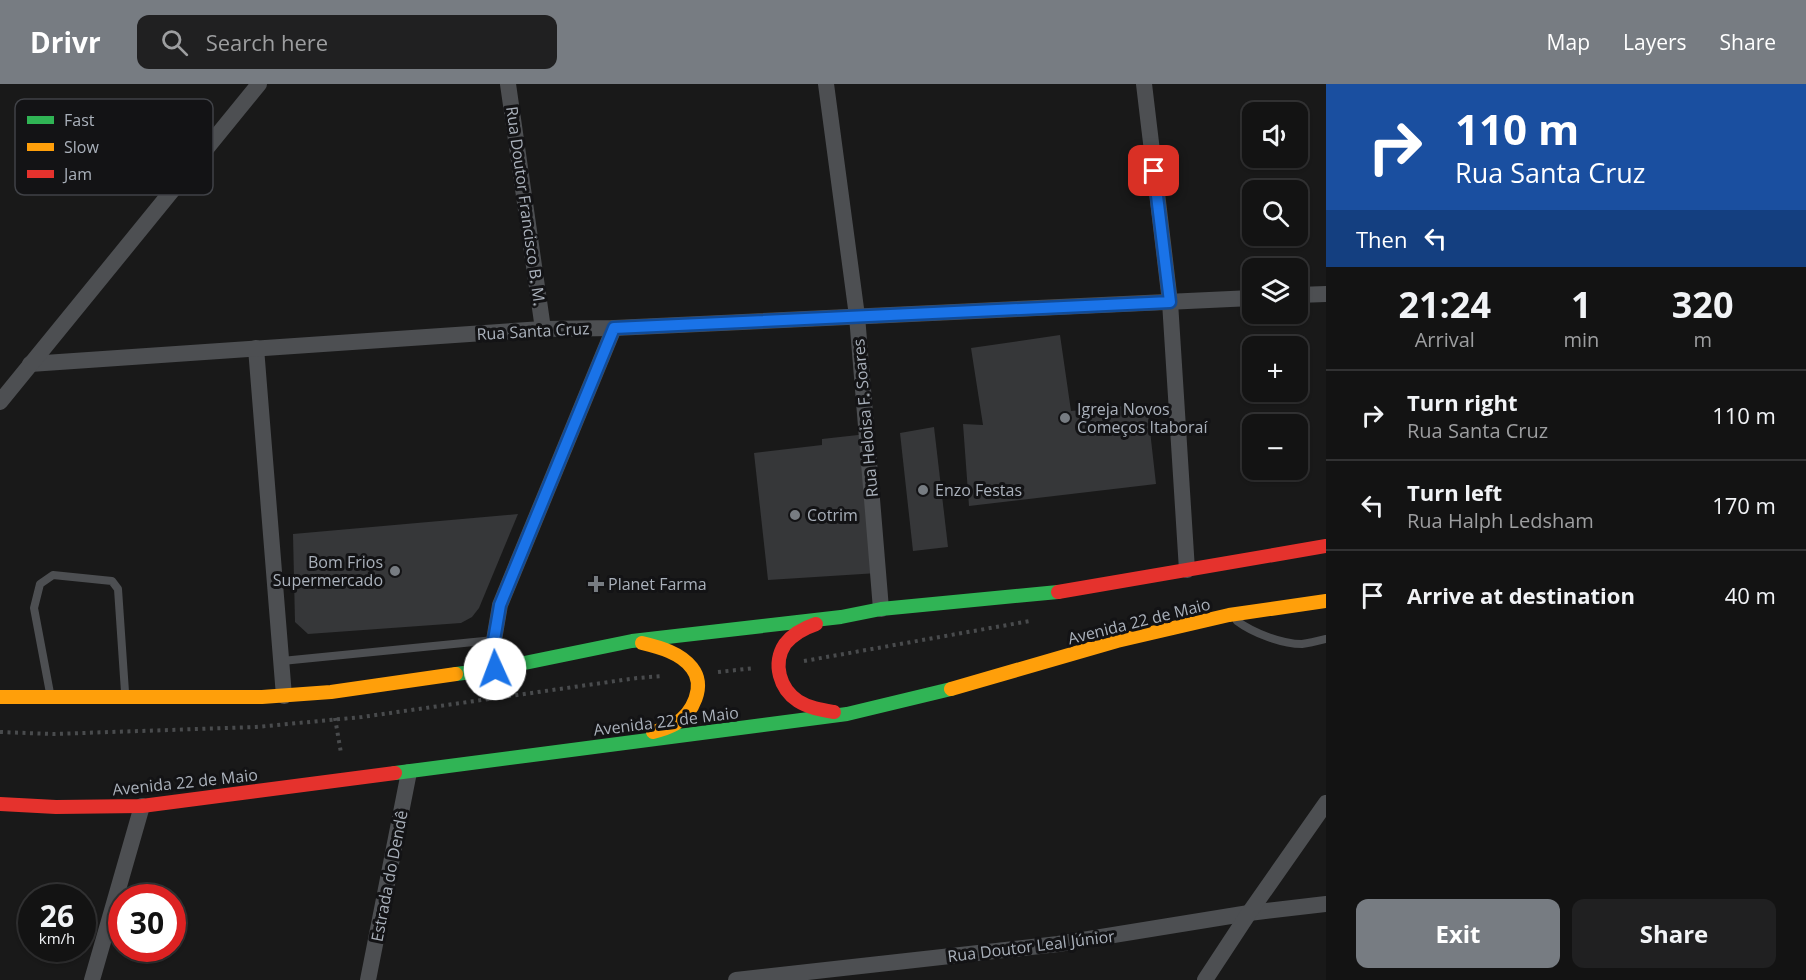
<!DOCTYPE html>
<html lang="en">
<head>
<meta charset="utf-8">
<style>
  body { margin:0; font-family:"Open Sans",sans-serif; background:#202021; color:#f1f3f6; height:100vh; display:flex; flex-direction:column; font-size:22px; white-space:nowrap }
  * { box-sizing:border-box; margin:0 }
  p { font-size:20px; color:#9d9ea0 }
  .icon { flex:none; width:33px; height:33px; fill:none; stroke:currentColor; stroke-width:2; stroke-linecap:round; stroke-linejoin:round }
  .map { position:relative; flex:1; overflow:hidden }
  .drawer { display:flex; flex-direction:column; background:#131313; width:480px }
  .drawer>* { flex:none }
  .hud { background:#1a4fa0; color:#fff; overflow:hidden }
  .tools { position:absolute; left:1242px; top:18px; display:grid; gap:12px }
  .tools a { display:grid; place-items:center; width:66px; height:66px; border-radius:12px; background:#131313; box-shadow:0 2px 4px #0004,0 0 0 2px #323233; font-size:30px }
  .speed { position:absolute; left:18px; top:800px; display:flex; gap:12px; font-size:30px; font-weight:700; text-align:center }
  .speed>* { display:grid; place-content:center; width:78px; height:78px; border-radius:50%; background:#131313; box-shadow:0 2px 4px #0004,0 0 0 2px #323233; line-height:1 }
  .speed small { font-size:15px; font-weight:400 }
  .speed .limit { border:9px solid #d22; background:#fff; color:#111 }
  .pin { position:absolute; display:grid; place-items:center; width:51px; height:51px; color:#fff; margin:-26px; border-radius:12px; box-shadow:0 3px 9px #0006 }
  .me { position:absolute; width:66px; margin:-33px; rotate:358deg; stroke-linejoin:round; filter:drop-shadow(0 0 4px #0008) }
  .turn { display:flex; align-items:center; gap:21px; height:126px; padding:0 30px; font-size:27px }
  .turn .icon { width:78px; height:78px; stroke-width:2.5 }
  .turn b { display:block; font-size:42px; line-height:51px }
  .then { display:flex; align-items:center; height:57px; padding:0 30px; background:#0003; gap:12px; font-size:22px }
  .eta { display:flex; justify-content:space-evenly; align-items:center; height:102px; text-align:center }
  .eta b { font-size:36px; font-weight:700; line-height:42px }
  .primary-button { display:flex; gap:12px; margin-top:auto; padding:12px 30px }
  .primary-button a { flex:1; height:69px; border-radius:12px; background:#777c82; color:#fff; font-size:24px; font-weight:700; line-height:69px; text-align:center }
  .primary-button a+a { background:#202021; color:#f1f3f6 }
  ul { padding:0; list-style:none }
  li { display:flex; align-items:center; gap:18px; height:90px; padding:0 30px; border-top:2px solid #323233 }
  li div { flex:1 }
  li b { display:block; font-size:22px }
  li em { font-style:normal }
  header { display:flex; align-items:center; gap:36px; box-sizing:border-box; height:84px; padding:0 30px; background:#777c82; color:#fff }
  header strong { font-size:28px }
  nav { display:flex; gap:33px; margin-inline-start:auto; font-size:21px }
  .search { width:420px; height:54px; background:#202021; display:flex; align-items:center; gap:15px; box-sizing:border-box; padding:0 21px; border-radius:12px; color:#9d9ea0; font-size:22px }
  main { display:flex; flex:1; min-height:0 }
  .map>svg:first-child { display:block }
</style>
</head>
<body>
<header>
<strong>Drivr</strong>
<div class="search"><svg class="icon" aria-label="search" viewBox="0 0 24 24"><circle cx="10" cy="10" r="6"/><path d="M15 15l6 6"/></svg>Search here</div>
<nav><a>Map</a><a>Layers</a><a>Share</a></nav>
</header>
<main>
<div class="map">
<svg width="1326" height="896" viewBox="0 0 1326 896">
  <rect width="100%" height="100%" fill="#191919"/>
  <g fill="#363739">
    <path d="M1060,251L1071,327L1147,320L1156,400L969,422L963,340L983,341L971,264Z"/>
    <path d="M934,343L948,463L913,467L900,349Z"/>
    <path d="M867,350L878,489L768,496L754,369L822,361V355Z"/>
    <path d="M518,430L479,524L472,533L461,539L308,550L295,538L293,450Z"/>
  </g>
  <g fill="none" stroke-linecap="round" stroke-linejoin="round">
    <g stroke="#494b4d" stroke-width="4" stroke-dasharray="3 4.5" stroke-linecap="butt">
      <path d="M804,577L1030,537"/>
      <path d="M718,588L755,584"/>
      <path d="M335,634L341,669"/>
      <path d="M0,648L53,650L256,643L362,633L637,594L663,592"/>
    </g>
    <g stroke="#4d4f52" stroke-width="8">
      <path d="M1237,537C1253,549 1282,560 1302,560C1310,559 1318,557 1326,555"/>
      <path d="M282,577L494,556"/>
      <path d="M50,609L34,524L40,500L53,491L112,497L118,505L125,608"/>
    </g>
    <g stroke="#4d4f52" stroke-width="16">
      <path d="M508,0L543,245"/>
      <path d="M826,0L857,232L881,525"/>
      <path d="M1144,0L1170,218L1187,486"/>
      <path d="M1298,211L1326,210"/>
      <path d="M256,264L284,612"/>
      <path d="M30,280L543,245L614,244L1252,214"/>
      <path d="M0,318L259,0"/>
      <path d="M495,585L494,556L500,521L614,244"/>
      <path d="M92,896L142,722"/>
      <path d="M368,896L409,688"/>
      <path d="M736,896L1058,860L1249,829L1326,820"/>
      <path d="M1205,896L1249,829L1326,719"/>
    </g>
    <g stroke="#30b455" stroke-width="14">
      <path d="M456,590L495,585L632,557L841,533L881,525L1058,508"/>
      <path d="M395,689L847,630L951,605"/>
    </g>
    <g stroke="#ff9f0a" stroke-width="14">
      <path d="M642,559C659,563 681,569 692,584C706,602 693,629 675,640C668,644 661,646 653,648"/>
      <path d="M951,605L1117,557L1229,531L1326,517"/>
      <path d="M0,613H262L331,608L456,590"/>
    </g>
    <g stroke="#e5322d" stroke-width="14">
      <path d="M1058,508L1326,462"/>
      <path d="M816,540C804,544 793,550 785,560C772,580 780,605 798,617C809,624 822,626 834,628"/>
      <path d="M0,720L56,723L142,722L395,689"/>
    </g>
  </g>
  <g fill="none" stroke-linecap="round" stroke-linejoin="round">
    <defs>
      <path id="route" d="M495,585L494,556L500,521L614,244L1170,218L1154,87"/>
    </defs>
    <use href="#route" stroke="#114b97" stroke-width="15"/>
    <use href="#route" stroke="#1a73e8" stroke-width="10"/>
  </g>
  <g fill="#777c82" stroke="#131315" stroke-width="2">
    <circle cx="1065" cy="334" r="6"/>
    <circle cx="923" cy="406" r="6"/>
    <circle cx="795" cy="431" r="6"/>
    <circle cx="395" cy="487" r="6"/>
    <path d="M593 491h6v6h6v6h-6v6h-6v-6h-6v-6h6z"/>
  </g>
  <g text-anchor="middle" stroke-width="6" stroke-linejoin="round" paint-order="stroke">
    <g font-size="16" fill="#aab1bb" stroke="#131315">
      <text transform="translate(526 122) rotate(82)" y="6">Rua Doutor Francisco B. M.</text>
      <text transform="translate(533 247) rotate(-3)" y="6">Rua Santa Cruz</text>
      <text transform="translate(865 334) rotate(-95)" y="6">Rua Heloisa F. Soares</text>
      <text transform="translate(1139 537) rotate(-14)" y="6">Avenida 22 de Maio</text>
      <text transform="translate(666 637) rotate(-7)" y="6">Avenida 22 de Maio</text>
      <text transform="translate(185 698) rotate(-6)" y="6">Avenida 22 de Maio</text>
      <text transform="translate(389 792) rotate(-79)" y="6">Estrada do Dendê</text>
      <text transform="translate(1031 862) rotate(-7)" y="6">Rua Doutor Leal Júnior</text>
    </g>
    <g font-size="16" fill="#aab1bb" stroke="#131315" text-anchor="start">
      <text x="1077" y="331">Igreja Novos<tspan x="1077" dy="18">Começos Itaboraí</tspan></text>
      <text x="935" y="412">Enzo Festas</text>
      <text x="807" y="437">Cotrim</text>
      <text x="383" y="484" text-anchor="end">Bom Frios<tspan x="383" dy="18">Supermercado</tspan></text>
      <text x="608" y="506">Planet Farma</text>
    </g>
  </g>
  <rect x="15" y="15" width="198" height="96" rx="9" fill="#131315" stroke="#404247" stroke-width="1.5"/>
  <rect x="27" y="32" width="27" height="8" fill="#30b455"/>
  <rect x="27" y="59" width="27" height="8" fill="#ff9f0a"/>
  <rect x="27" y="86" width="27" height="8" fill="#e5322d"/>
  <g font-size="16" fill="#aab1bb">
    <text x="64" y="42">Fast</text>
    <text x="64" y="69">Slow</text>
    <text x="64" y="96">Jam</text>
  </g>
</svg>
<div class="tools">
<a><svg class="icon" aria-label="sound" viewBox="0 0 24 24"><path d="M4 9h4l5-4v14l-5-4H4zM17 9q2 3 0 6"/></svg></a>
<a><svg class="icon" aria-label="search" viewBox="0 0 24 24"><circle cx="10" cy="10" r="6"/><path d="M15 15l6 6"/></svg></a>
<a><svg class="icon" aria-label="layers" viewBox="0 0 24 24"><path d="M12 4l9 5-9 5-9-5zM3 14l9 5 9-5"/></svg></a>
<a>+</a>
<a>−</a>
</div>
<div class="speed"><div>26<small>km/h</small></div><div class="limit">30</div></div>
<div class="pin" style="left:1154px;top:87px;background:#d93025"><svg class="icon" aria-label="arrive" viewBox="0 0 24 24"><path d="M6 21V4h12l-3 4 3 4H6"/></svg></div>
<svg class="me" style="left:495px;top:585px" viewBox="-20 -20 40 40"><circle r="19" fill="#fff"/><path d="M0-13L10 11 0 6-10 11z" fill="#1a73e8"/></svg>
</div>
<section class="drawer">
<div class="hud">
<div class="turn"><svg class="icon" aria-label="right" viewBox="0 0 24 24"><path d="M7 20v-9h11M14 6l5 5-5 5"/></svg><div><b>110 m</b>Rua Santa Cruz</div></div>
<div class="then">Then<svg class="icon" aria-label="left" viewBox="0 0 24 24"><path d="M17 20v-9H6M10 6l-5 5 5 5"/></svg></div>
</div>
<div class="eta">
<div><b>21:24</b><p>Arrival</p></div>
<div><b>1</b><p>min</p></div>
<div><b>320</b><p>m</p></div>
</div>
<ul>
<li><svg class="icon" aria-label="right" viewBox="0 0 24 24"><path d="M7 20v-9h11M14 6l5 5-5 5"/></svg><div><b>Turn right</b><p>Rua Santa Cruz</p></div><em>110 m</em></li>
<li><svg class="icon" aria-label="left" viewBox="0 0 24 24"><path d="M17 20v-9H6M10 6l-5 5 5 5"/></svg><div><b>Turn left</b><p>Rua Halph Ledsham</p></div><em>170 m</em></li>
<li><svg class="icon" aria-label="arrive" viewBox="0 0 24 24"><path d="M6 21V4h12l-3 4 3 4H6"/></svg><div><b>Arrive at destination</b></div><em>40 m</em></li>
</ul>
<div class="primary-button"><a>Exit</a><a>Share</a></div>
</section>
</main>
</body>
</html>
